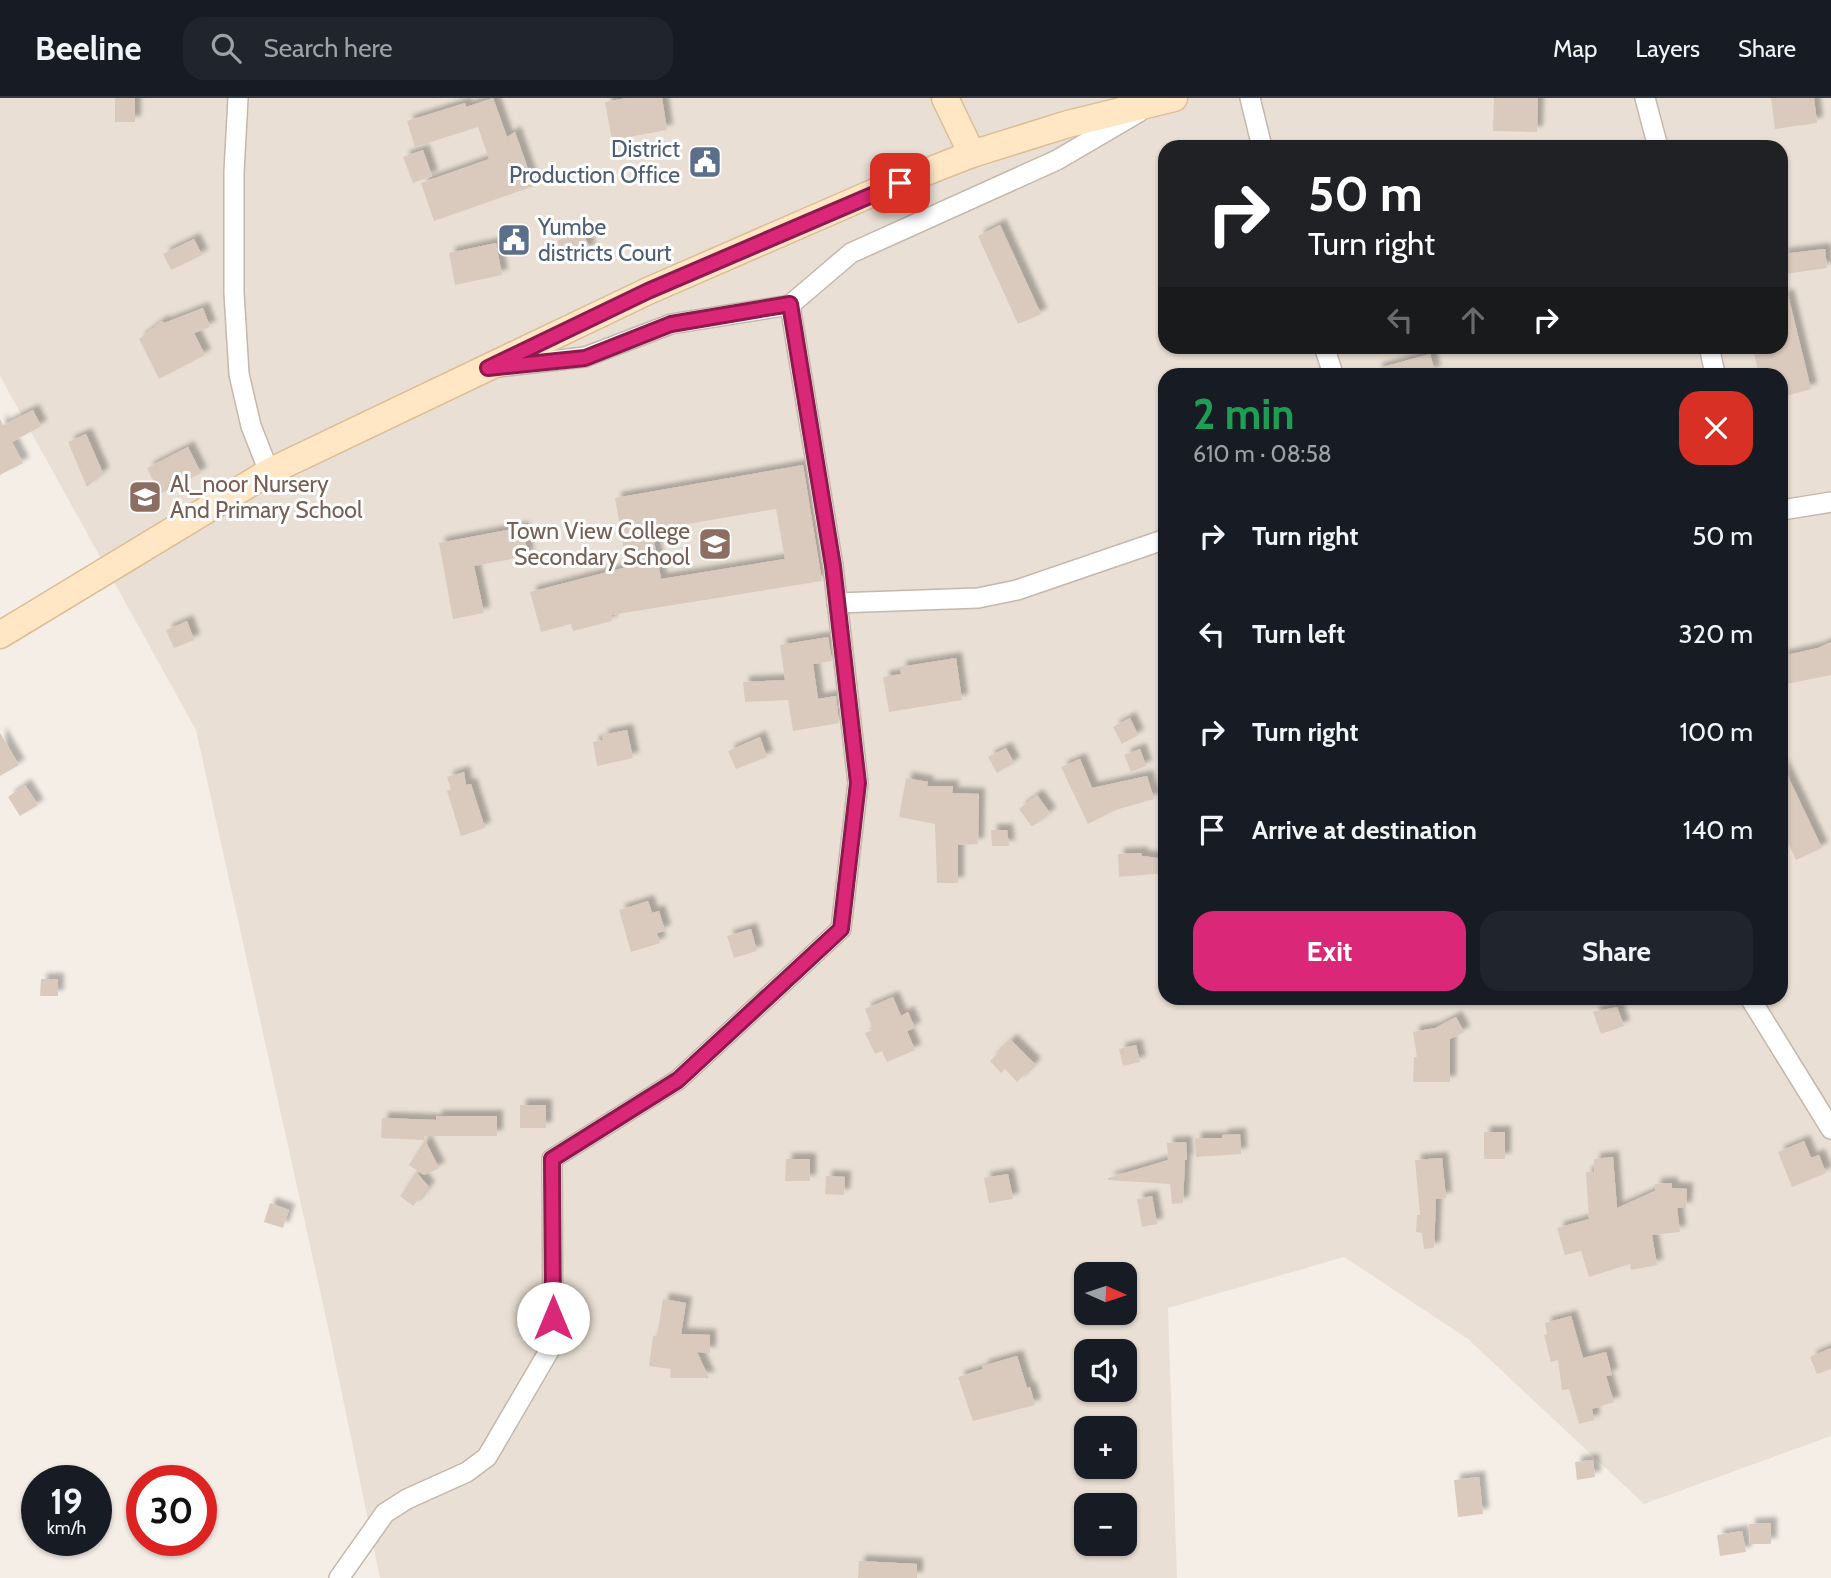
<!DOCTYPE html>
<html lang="en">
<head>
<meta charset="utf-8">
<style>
  body { margin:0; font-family:Cabin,sans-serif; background:#20242c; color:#f1f3f6; height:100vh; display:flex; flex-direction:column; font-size:26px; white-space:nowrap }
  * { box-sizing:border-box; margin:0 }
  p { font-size:23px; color:#9ea1a6 }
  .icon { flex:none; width:38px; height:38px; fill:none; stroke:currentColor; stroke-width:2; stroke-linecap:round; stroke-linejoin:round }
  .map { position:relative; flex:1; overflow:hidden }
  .details { position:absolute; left:1158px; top:270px; width:630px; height:637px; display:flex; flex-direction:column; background:#171b24; border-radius:21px; box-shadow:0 2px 5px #0004 }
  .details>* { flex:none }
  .guide { position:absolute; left:1158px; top:42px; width:630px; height:214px; border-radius:21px; box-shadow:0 2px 5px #0004; background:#202124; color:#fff; overflow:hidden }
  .needle { width:46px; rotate:93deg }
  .controls { position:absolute; left:1074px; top:1164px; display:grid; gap:14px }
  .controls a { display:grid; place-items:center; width:63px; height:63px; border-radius:14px; background:#171b24; box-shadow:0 2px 5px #0004; font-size:35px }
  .speed { position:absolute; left:21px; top:1367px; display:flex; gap:14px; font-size:35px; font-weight:700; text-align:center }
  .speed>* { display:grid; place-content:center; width:91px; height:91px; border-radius:50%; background:#171b24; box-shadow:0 2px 5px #0004; line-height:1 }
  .speed small { font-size:18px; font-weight:400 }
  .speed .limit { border:10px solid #d22; background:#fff; color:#111 }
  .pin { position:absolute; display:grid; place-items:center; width:60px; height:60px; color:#fff; margin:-30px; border-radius:14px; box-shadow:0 4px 10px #0006 }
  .me { position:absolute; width:77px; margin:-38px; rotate:0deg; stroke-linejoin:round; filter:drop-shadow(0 0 5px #0008) }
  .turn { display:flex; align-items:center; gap:24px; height:147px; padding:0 35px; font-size:32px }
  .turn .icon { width:91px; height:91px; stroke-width:2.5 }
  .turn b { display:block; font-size:49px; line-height:60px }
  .lanes { display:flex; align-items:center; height:66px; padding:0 35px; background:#0003; justify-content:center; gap:35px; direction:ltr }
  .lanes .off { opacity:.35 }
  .round { display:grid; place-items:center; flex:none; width:74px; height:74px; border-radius:21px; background:#20242c }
  .overview { display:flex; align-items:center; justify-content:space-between; height:119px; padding:0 35px }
  h1 { font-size:42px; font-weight:700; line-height:52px; color:#1e9e55 }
  .button { display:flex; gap:14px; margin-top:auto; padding:14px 35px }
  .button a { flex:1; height:80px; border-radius:21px; background:#db2777; color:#fff; font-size:28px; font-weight:700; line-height:80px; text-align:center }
  .button a+a { background:#20242c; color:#f1f3f6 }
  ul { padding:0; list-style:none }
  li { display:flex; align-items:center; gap:21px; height:98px; padding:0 35px }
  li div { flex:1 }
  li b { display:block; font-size:26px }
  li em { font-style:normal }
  header { display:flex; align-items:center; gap:42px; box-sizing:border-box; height:98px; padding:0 35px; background:#171b24; border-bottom:2px solid #363941 }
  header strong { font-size:33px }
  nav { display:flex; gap:38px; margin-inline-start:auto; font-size:24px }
  .search { width:490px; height:63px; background:#20242c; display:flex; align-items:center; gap:18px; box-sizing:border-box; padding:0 24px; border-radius:21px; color:#9ea1a6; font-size:26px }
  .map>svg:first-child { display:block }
</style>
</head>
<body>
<header>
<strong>Beeline</strong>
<div class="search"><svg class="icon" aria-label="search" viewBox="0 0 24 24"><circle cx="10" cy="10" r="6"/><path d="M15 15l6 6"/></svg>Search here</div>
<nav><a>Map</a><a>Layers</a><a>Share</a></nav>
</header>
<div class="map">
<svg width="1831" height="1480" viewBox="0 0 1831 1480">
  <defs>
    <filter id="shadow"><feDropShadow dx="6" dy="-6" stdDeviation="2" flood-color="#0004"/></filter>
  </defs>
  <rect width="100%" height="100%" fill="#f5eee7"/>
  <path fill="#e9dfd4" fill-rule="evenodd" d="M0,0H1831V1338L1644,1406L1468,1241L1344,1159L1168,1210L1177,1480H380L330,1238L196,632L0,278ZM1166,49H1782V248H1166ZM1166,276H1782V900H1166ZM1087,1176H1125V1214H1087ZM1087,1253H1125V1292H1087ZM1087,1330H1125V1368H1087ZM1087,1407H1125V1446H1087Z"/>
  <g fill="#dacabe" fill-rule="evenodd" filter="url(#shadow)">
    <rect x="115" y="0" width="20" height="24"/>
    <path d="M493,0L507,39L515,34L534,88L434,123L421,85L489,61L478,29L415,49L407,23L465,5L466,9Z"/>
    <path d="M627,0H662L667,32L612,42L605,4Z"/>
    <path d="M1494,0H1538L1537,34L1493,33Z"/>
    <path d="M1771,0H1814L1817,25L1775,31Z"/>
    <path d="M423,52L432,78L413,85L403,59Z"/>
    <path d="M1000,127L1041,216L1018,226L978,138Z"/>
    <path d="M582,132L590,151L564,162L557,143Z"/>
    <path d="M194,141L202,157L171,172L163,156Z"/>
    <path d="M496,145L502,177L455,187L449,155Z"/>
    <path d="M1825,151L1827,170L1785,176L1782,156Z"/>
    <path d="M1788,197L1811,291L1782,299V276H1759L1752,248H1782V198Z"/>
    <path d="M203,210L210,229L194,235L205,257L159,281L139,241L162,223L164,225Z"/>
    <path d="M1430,256L1435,274L1425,276H1377L1376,271Z"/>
    <path d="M33,312L41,328L12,344L23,365L0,377V321L3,327Z"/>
    <path d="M86,336L103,375L87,389L68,344Z"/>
    <path d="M188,349L201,375L160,396L147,370Z"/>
    <path d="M803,367L822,483L611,517L612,523L573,533L571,526L541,534L530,494L627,469L615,400ZM776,411L785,461L661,481L654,443L659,442L658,431Z"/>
    <path d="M523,429L528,458L474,468L484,515L453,521L439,445Z"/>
    <path d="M187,523L194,542L174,550L166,532Z"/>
    <path d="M828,539L832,563L813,566L818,601L836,598L839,625L793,633L788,602L745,604L743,584L785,582L780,547Z"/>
    <path d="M1831,544V577L1786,586L1782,558L1818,550Z"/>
    <path d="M956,560L962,602L889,614L883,579L901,576L900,569Z"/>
    <path d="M1130,620L1138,637L1122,646L1113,629Z"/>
    <path d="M627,632L633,660L597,668L593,644L603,642L602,637Z"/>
    <path d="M0,635L19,667L0,678Z"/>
    <path d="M760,639L767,659L736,671L728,653Z"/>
    <path d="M1006,650L1014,665L997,675L988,659Z"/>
    <path d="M1140,651L1146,668L1131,674L1124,657Z"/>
    <path d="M1080,661L1092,690L1147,678L1154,701L1115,712L1088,726L1061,669Z"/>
    <path d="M1782,666L1822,750L1796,762L1782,732Z"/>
    <path d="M464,674L466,687L471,686L485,730L461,738L447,693L451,691L447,679Z"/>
    <path d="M906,680L928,684L927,688H953L952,695L979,696L978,746L958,747V785H937L935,726L899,719Z"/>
    <path d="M25,687L38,707L20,718L8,699Z"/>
    <path d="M1037,697L1050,715L1032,729L1019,711Z"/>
    <path d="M991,732H1007L1009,748H992Z"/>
    <path d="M1141,755L1142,758L1166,761V775L1119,779L1118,756Z"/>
    <path d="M648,803L652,815L659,813L665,833L657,835L660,845L631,854L619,812Z"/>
    <path d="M751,831L757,853L734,860L727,838Z"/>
    <path d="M41,881H58V898H40Z"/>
    <path d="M893,899L901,918L908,914L915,930L907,933L915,952L887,964L882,953L875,956L865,935L873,932L865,911Z"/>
    <path d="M1617,909L1624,928L1601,936L1593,914Z"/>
    <path d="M1456,919L1464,934L1450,941V984H1413L1414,959H1417L1413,934L1435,930Z"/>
    <path d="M1011,942L1035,966L1017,984L1005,971L1001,975L990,963Z"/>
    <path d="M1136,947L1140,964L1123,968L1119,951Z"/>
    <rect x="520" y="1007" width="26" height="23"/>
    <path d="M436,1018H497V1038H424L425,1042L381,1040L382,1020L436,1022Z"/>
    <rect x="1484" y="1034" width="21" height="27"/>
    <path d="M1240,1036L1241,1056L1196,1059L1195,1040H1222V1037Z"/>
    <path d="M425,1042L439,1070L424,1077L409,1067Z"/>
    <path d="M1804,1043L1811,1060L1819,1057L1826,1075L1792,1089L1778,1054Z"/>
    <path d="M1186,1044L1187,1062H1185L1183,1105L1172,1106L1170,1086L1108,1082V1080L1168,1062L1167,1045Z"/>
    <path d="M1613,1059L1617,1110L1655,1093V1086L1672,1085V1090L1687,1091L1686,1110H1677L1680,1134L1652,1137L1657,1167L1631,1172L1630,1166L1589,1179L1581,1153L1565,1157L1557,1130L1589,1121L1586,1074H1594V1061Z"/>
    <path d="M1442,1060L1446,1100L1436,1101L1434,1150L1424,1151L1422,1135L1416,1134L1417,1117H1420L1415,1062Z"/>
    <path d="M786,1061H810V1083H785Z"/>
    <path d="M416,1074L429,1089L413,1108L400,1098Z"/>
    <path d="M1008,1076L1013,1101L989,1105L984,1080Z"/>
    <path d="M826,1078L845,1079L844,1097L825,1096Z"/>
    <path d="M1152,1098L1157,1126L1142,1129L1137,1101Z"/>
    <path d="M270,1105L289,1112L283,1130L264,1124Z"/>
    <path d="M663,1201L686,1205L681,1236L710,1237V1255L697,1254L709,1280H670L671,1271L649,1268L653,1238H657Z"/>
    <path d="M1571,1218L1583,1260L1606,1254L1612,1277L1606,1278L1614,1304L1592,1311L1594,1322L1579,1326L1569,1291L1562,1292L1558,1262L1551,1264L1544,1237L1547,1236L1545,1225Z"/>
    <path d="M1831,1250V1271L1817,1276L1810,1259Z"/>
    <path d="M1017,1258L1027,1290L1030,1289L1035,1307L973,1323L958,1279L983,1271L982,1268Z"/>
    <path d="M1593,1362L1595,1379L1577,1382L1575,1364Z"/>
    <path d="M1479,1379L1483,1416L1458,1419L1454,1382Z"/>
    <path d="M1771,1425V1446H1750L1749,1426Z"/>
    <path d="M1742,1433L1746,1454L1720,1458L1717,1437Z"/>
    <path d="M859,1463L917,1466V1480H858Z"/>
  </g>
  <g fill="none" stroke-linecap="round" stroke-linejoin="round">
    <defs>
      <g id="street">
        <path d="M238,0L234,74V195L239,276L251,328L269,374"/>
        <path d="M1250,0L1262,49"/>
        <path d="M1645,0L1658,49"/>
        <path d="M1324,248L1333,276"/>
        <path d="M1709,248L1715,276"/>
        <path d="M498,269L585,259L671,226L790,207L851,155L1057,62L1139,14"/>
        <path d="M1782,412L1831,404"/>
        <path d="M837,505L978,500L1017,492L1166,441"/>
        <path d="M1750,900L1831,1031"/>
        <path d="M339,1480L385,1415L407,1401L467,1374L487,1359L553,1246L552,1061L678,982L841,831L858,685L833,468L790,207"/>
      </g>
      <g id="secondary">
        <path d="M945,0L972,56"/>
        <path d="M0,537L269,374L648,193L875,94L972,56L1068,26L1174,0"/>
      </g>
    </defs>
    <use href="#street" stroke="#c4b7ab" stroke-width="22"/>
    <use href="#secondary" stroke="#dcbd94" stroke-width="29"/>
    <use href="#street" stroke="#fff" stroke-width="19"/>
    <use href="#secondary" stroke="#ffe7c6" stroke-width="26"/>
  </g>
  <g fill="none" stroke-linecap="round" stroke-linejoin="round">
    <defs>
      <path id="route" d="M553,1220L552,1061L678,982L841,831L858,685L833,468L790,206L671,226L585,260L488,270L648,193L900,85"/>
    </defs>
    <use href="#route" stroke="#8e194d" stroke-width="18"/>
    <use href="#route" stroke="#db2777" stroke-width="12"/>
  </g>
  <defs>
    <symbol id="civic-square" viewBox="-11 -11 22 22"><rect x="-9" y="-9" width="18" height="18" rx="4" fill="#5c6f8a" stroke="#fff"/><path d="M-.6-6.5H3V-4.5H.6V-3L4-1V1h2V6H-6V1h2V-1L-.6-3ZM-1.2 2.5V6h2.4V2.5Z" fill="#fff"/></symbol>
    <symbol id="school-square" viewBox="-11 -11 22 22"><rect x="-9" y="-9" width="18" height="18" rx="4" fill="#8d6e63" stroke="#fff"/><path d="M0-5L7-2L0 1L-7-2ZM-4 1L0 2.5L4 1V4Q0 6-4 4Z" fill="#fff"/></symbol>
  </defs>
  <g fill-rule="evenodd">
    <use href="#civic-square" x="686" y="45" width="38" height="38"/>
    <use href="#civic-square" x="495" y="123" width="38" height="38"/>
    <use href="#school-square" x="126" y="380" width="38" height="38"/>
    <use href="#school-square" x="696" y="427" width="38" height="38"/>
  </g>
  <g text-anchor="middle" stroke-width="6" stroke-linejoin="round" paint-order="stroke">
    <g font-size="23" fill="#4e5e75" stroke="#fff" text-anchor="end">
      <text x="680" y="59">District<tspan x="680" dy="26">Production Office</tspan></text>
      <text x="538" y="137" text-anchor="start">Yumbe<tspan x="538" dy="26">districts Court</tspan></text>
    </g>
    <g font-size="23" fill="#785e54" stroke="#fff" text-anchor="start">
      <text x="170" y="394">Al_noor Nursery<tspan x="170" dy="26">And Primary School</tspan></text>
      <text x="690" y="441" text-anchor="end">Town View College<tspan x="690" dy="26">Secondary School</tspan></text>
    </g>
  </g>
</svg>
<div class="controls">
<a><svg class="needle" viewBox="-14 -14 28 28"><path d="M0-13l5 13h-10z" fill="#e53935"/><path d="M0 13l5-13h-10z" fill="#9ea1a6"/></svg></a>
<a><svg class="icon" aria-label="sound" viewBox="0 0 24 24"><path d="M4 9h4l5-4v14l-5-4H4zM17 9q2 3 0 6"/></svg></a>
<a>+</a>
<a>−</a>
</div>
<div class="speed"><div>19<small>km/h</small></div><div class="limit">30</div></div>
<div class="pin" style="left:900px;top:85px;background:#d93025"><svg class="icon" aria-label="arrive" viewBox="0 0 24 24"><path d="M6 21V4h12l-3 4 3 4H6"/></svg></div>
<svg class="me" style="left:553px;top:1220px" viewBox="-20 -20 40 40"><circle r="19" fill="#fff"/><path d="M0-13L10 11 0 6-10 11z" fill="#db2777"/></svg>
<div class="guide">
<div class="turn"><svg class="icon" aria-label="right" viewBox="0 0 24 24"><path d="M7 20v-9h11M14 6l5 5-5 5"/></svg><div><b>50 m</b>Turn right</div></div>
<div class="lanes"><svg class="icon off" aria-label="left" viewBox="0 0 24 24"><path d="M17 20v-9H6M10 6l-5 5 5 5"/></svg><svg class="icon off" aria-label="ahead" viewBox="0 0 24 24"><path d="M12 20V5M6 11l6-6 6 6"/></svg><svg class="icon" aria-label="right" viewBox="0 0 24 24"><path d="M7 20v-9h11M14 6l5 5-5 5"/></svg></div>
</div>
<section class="details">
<div class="overview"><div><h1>2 min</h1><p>610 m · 08:58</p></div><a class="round" style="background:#d93025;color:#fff"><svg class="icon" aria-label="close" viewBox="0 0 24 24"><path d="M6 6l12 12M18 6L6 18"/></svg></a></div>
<ul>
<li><svg class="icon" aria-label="right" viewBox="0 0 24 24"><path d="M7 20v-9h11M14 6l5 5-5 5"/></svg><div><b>Turn right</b></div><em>50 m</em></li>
<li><svg class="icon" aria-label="left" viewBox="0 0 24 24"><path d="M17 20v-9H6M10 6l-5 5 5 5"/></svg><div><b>Turn left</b></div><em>320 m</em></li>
<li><svg class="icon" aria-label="right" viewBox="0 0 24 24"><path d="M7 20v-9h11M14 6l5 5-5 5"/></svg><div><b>Turn right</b></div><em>100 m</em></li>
<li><svg class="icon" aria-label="arrive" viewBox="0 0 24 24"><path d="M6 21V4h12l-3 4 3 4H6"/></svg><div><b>Arrive at destination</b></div><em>140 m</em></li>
</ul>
<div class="button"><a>Exit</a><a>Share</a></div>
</section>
</div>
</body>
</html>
